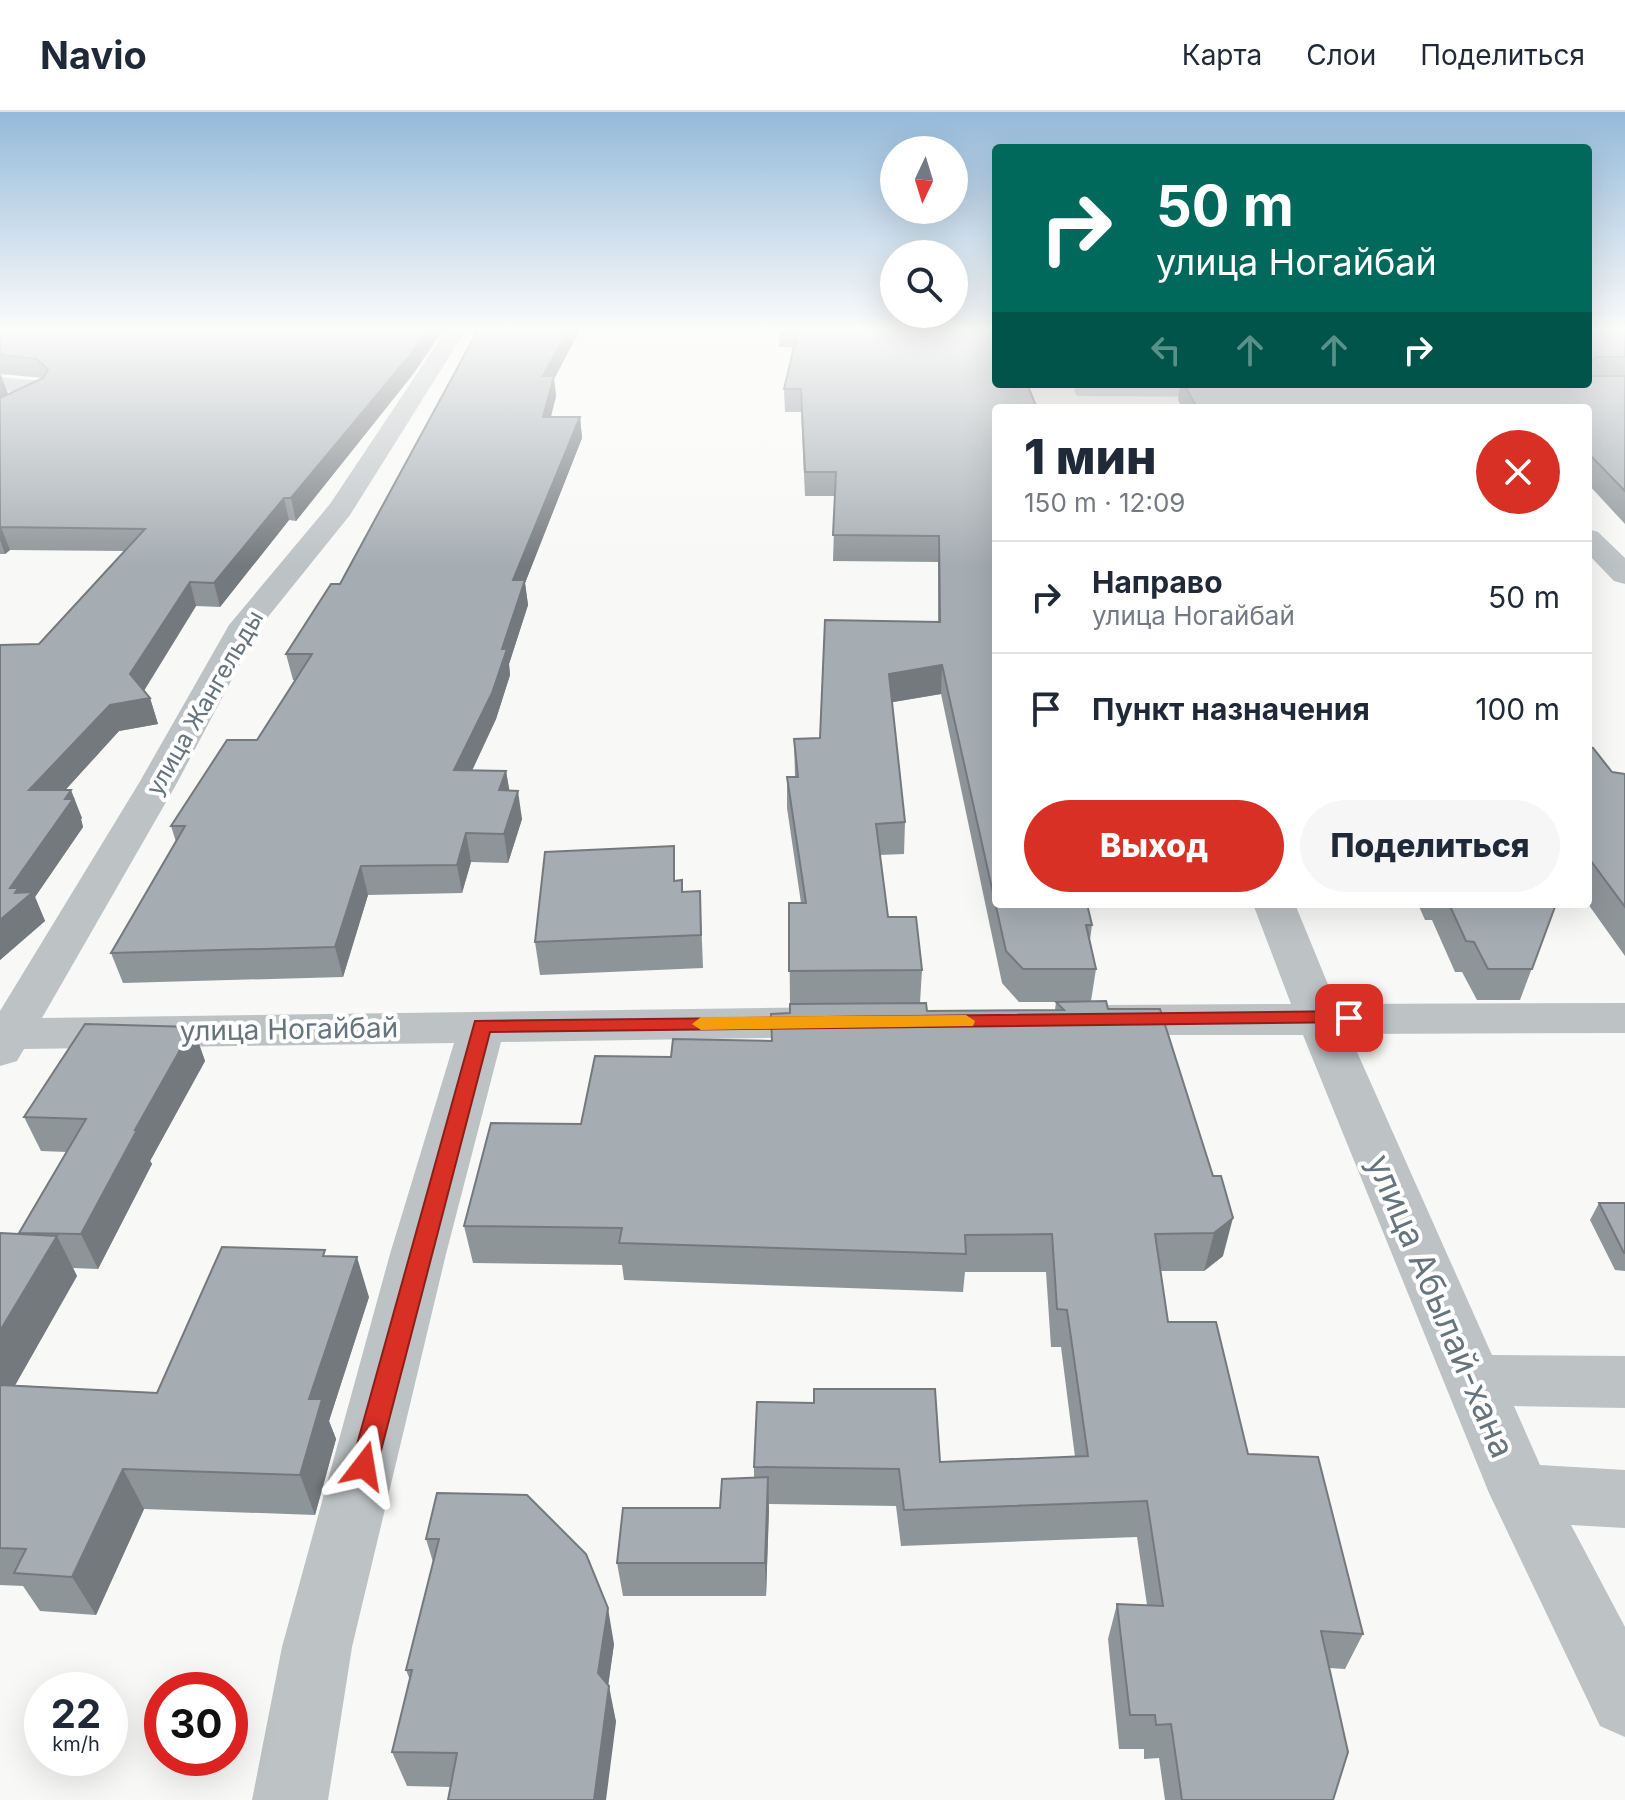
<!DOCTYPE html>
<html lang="ru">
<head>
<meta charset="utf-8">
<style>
  body { margin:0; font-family:Inter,sans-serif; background:#f6f6f7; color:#1f2937; height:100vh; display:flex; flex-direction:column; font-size:30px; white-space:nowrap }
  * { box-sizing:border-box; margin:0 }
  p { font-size:26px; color:#747a83 }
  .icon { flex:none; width:44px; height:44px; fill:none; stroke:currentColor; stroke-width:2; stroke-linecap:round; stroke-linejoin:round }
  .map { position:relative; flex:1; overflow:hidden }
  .sheet { position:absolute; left:992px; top:292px; width:600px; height:504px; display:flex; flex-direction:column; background:#fff; border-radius:8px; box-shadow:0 8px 32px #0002 }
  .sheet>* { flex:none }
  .banner { position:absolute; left:992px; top:32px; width:600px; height:244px; border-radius:8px; box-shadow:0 8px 32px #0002; background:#00695c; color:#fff; overflow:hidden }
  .needle { width:52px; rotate:184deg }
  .buttons { position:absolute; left:880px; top:24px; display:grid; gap:16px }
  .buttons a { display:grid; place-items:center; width:88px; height:88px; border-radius:50%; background:#fff; box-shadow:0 8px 32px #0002; font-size:40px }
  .speed { position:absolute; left:24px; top:1560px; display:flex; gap:16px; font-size:40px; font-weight:700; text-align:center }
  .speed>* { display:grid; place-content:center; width:104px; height:104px; border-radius:50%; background:#fff; box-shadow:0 8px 32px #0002; line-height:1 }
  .speed small { font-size:20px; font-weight:400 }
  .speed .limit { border:12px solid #d22; background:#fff; color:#111 }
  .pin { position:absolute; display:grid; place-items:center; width:68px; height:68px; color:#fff; margin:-34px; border-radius:16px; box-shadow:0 4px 12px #0006 }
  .me { position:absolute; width:88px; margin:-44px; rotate:14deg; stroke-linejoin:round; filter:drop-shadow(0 0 6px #0008) }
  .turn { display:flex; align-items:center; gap:28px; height:168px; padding:0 32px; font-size:36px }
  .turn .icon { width:104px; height:104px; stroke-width:2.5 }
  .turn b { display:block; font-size:56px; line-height:68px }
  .lanes { display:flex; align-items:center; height:76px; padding:0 32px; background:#0003; justify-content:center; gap:40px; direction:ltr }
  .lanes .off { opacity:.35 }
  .round { display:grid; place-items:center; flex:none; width:84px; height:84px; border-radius:42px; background:#f6f6f7 }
  .overview { display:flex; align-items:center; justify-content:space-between; height:136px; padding:0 32px }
  h1 { font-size:48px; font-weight:800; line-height:60px }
  .primary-button { display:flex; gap:16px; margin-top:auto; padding:16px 32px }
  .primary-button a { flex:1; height:92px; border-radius:48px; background:#d93025; color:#fff; font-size:32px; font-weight:800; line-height:92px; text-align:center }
  .primary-button a+a { background:#f6f6f7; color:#1f2937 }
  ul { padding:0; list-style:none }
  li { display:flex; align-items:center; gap:24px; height:112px; padding:0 32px; border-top:2px solid #e0e1e3 }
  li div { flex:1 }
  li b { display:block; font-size:30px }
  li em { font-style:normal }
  header { display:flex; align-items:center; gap:48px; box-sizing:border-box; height:112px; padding:0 40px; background:#fff; border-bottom:2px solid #e0e1e3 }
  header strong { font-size:38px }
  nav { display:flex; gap:44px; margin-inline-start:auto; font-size:28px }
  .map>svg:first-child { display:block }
</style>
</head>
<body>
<header>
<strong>Navio</strong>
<nav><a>Карта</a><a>Слои</a><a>Поделиться</a></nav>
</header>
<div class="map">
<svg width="1625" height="1688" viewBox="0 0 1625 1688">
  <rect width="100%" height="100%" fill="#f8f8f6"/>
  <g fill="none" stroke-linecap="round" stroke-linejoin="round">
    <g fill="#bdc2c5" fill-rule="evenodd">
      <path d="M446,218H466L350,403L259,516L177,671L42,906L831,895L847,899L854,910L847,921L831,925L501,930L446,1142L352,1535L328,1688H252L282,1535L390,1142L454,931L24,937L17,949L0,954V899L139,671L229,513L330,392Z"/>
      <path d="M0,265L43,269L51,278L48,283L0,307V290L19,280L0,279Z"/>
      <path d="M1085,272H1242L1249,278L1246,283L1238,285L1077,284L1074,279L1077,274Z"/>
      <path d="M1588,417L1598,420L1625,446V472L1614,469L1588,442Z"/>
      <path d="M1253,792H1295L1336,892L1625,891V921L1349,922L1492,1243L1625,1244V1296L1514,1294L1540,1353L1625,1358V1416L1571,1413L1625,1515V1625L1600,1614L1489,1381L1303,923H1103L1087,919L1080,908L1087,897L1103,893L1291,892Z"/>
    </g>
  </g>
  <g fill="#8e9599">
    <path d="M0,218H443L414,261L296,409L289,408L220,495L196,494L144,579L150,586L158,612L119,619L65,678L82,706L81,707L83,715L35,785L45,809L0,848L39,532L124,439L10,438L5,442H0V262L1,263L8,282L43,266L0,262Z"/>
    <path d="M478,218H580L554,267L556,284L551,305H580L582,326L525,471L528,493L509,552L510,563L496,607L472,659H506L509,679L522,707L508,751L471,750L462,781L368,783L343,865L123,871L111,841L176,730L171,714L257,628L295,568H293L286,542L340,472Z"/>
    <path d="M779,218H996V792L1092,813L1090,828L1096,857L1091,889L1108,897H1160L1223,1144L1204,1159H1160L1168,1210L1248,1342L1363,1522L1345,1557L1329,1556L1333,1688H1165L1159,1646L1144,1647V1637H1119L1108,1527L1117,1492L1147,1493L1137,1425L901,1434L896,1394L769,1392L766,1484H623L617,1451L720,1396L754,1366V1355L940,1350L1075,1345L1061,1235H1051L1046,1160H965L963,1180L624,1168L622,1153L473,1151L464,1114L581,1012L671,945L772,929L927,899L1055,898L1056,890H1019L1002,871L941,582L892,590L905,710L904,742L880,743L888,805L922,858L920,891L790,892L789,791H801L787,696V665H795L794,627L820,626L938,510V450L833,449L835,384H805L801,300H785L784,277L794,235H779Z"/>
    <path d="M1588,218H1625V412L1588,372V296H1182L1178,288L1180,272H1588Z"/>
    <path d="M1588,635L1612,660L1625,662V844L1588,792Z"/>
    <path d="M676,768L683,780L700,779L703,856L540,863L535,830Z"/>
    <path d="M1418,792H1556L1520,888H1477L1462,860H1455L1432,808H1425Z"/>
    <path d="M193,915L205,949L150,1049L152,1052L98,1157L73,1156L77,1164L15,1273L157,1281L327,1144L369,1185L329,1309L336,1327L315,1403L144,1397L96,1503L40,1499L23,1474L0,1473V1121L20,1122L19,1121L67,1040L41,1039L24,1005Z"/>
    <path d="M1599,1091H1625V1159L1615,1158L1590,1108Z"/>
    <path d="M437,1381L614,1532L608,1573L616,1610L451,1675L407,1674L392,1640L410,1568L406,1558L433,1450L426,1427Z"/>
  </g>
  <g fill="#74797d">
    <path d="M427,218H443L414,261L296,409L291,386Z"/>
    <path d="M568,218H580L554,267L556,284L545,326L543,305V264Z"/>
    <path d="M1595,245L1588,265V260L1592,248Z"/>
    <path d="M0,263H1L8,282L0,287Z"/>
    <path d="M580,305L582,326L525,471L528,493L509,552L510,563L496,607L459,686L454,658L502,537L513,468Z"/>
    <path d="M284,386L289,408L220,495L214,471Z"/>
    <path d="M1,415L10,438L5,442L0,428V416Z"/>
    <path d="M190,470L196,494L138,588L130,562Z"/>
    <path d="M942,553L941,582L888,591L889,562Z"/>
    <path d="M150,586L158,612L119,619L40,706L29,678L110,593Z"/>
    <path d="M506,659L511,687L499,678Z"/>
    <path d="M71,678L82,706L81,707L83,715L35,785L45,809L0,848V808L10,776Z"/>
    <path d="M518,679L522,707L508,751L504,722Z"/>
    <path d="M466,721L471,750L462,781L457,753Z"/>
    <path d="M361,754L368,783L343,865L335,835Z"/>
    <path d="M193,915L205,949L150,1049L152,1052L98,1157L81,1122L135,1018Z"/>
    <path d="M1233,1106L1223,1144L1204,1159L1214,1121Z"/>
    <path d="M57,1124L77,1164L0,1300V1219Z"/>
    <path d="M357,1145L369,1185L329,1309L336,1327L315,1403L300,1363L309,1287Z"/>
    <path d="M123,1357L144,1397L96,1503L72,1465Z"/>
    <path d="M768,1365L769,1399L766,1484L765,1451Z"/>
    <path d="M608,1496L614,1532L605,1596L598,1561Z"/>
    <path d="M609,1574L616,1610L606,1688H594Z"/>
  </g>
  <g fill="#a5adb2" stroke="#74797d" stroke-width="2">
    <path d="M0,218H427L411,242L291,386H284L214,471L190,470L130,562L150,586L110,593L29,678H71L65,687H73L10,776H18L15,781L33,780L0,808V533L39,532L145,417L1,415L0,416V286L43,266L48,258L37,247L0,243Z"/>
    <path d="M478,218H568L543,264H554L543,305H580L513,468H525L502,537H507L492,581L454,658L506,659L499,678L518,679L504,722L466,721L457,753L361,754L335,835L111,841L185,714H171L227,628H257L312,542H286L331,472H340Z"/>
    <path d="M798,218H996V272H1027L1037,296H996V792H1087L1092,813H1086L1096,857H1023L1006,839L942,553L889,562L905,710L876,712L888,805H916L922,858L789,859V791H806L787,665H798L794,627L820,626L825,508L940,510L939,424L833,423L836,360H805L801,277H784Z"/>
    <path d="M1588,218H1625V245H1595L1592,248H1588Z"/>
    <path d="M1588,264H1625V379L1588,341V296H1197L1184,272H1588Z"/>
    <path d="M1588,635L1593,636L1612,660L1625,662V795L1588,745Z"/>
    <path d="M674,734V769L682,768V780L700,779L701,823L535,830L545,740Z"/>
    <path d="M1449,792H1556L1532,857H1488L1474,830L1466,829Z"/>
    <path d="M1106,889L1108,897H1160L1213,1064H1221L1233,1106L1214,1121L1155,1122L1168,1210H1216L1248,1342L1318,1345L1363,1522L1321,1519L1348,1640L1333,1688H1182L1171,1612L1156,1613L1155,1603H1130L1117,1492L1163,1494L1147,1389L904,1398L899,1357L754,1355L757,1290L814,1291V1277H935L940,1350L1088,1344L1067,1198L1057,1197L1052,1122L965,1123L966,1142L619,1131L622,1116L464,1114L491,1011L581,1012L595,944L671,945L673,927L772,929L771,902L790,901V892L926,891L927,899L1064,898L1056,890Z"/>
    <path d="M85,912L193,915L135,1018H137L81,1122L19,1121L86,1007L24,1005Z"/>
    <path d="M1599,1091H1625V1141H1624Z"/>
    <path d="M0,1121L57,1124L0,1219Z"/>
    <path d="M222,1135L325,1138L323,1144L357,1145L309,1287H322L300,1363L123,1357L72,1465L14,1461L26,1437L0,1436V1273L157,1281Z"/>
    <path d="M768,1365L765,1451H617L623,1396H720L722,1367Z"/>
    <path d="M437,1381L527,1383L586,1442L608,1496L598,1561L609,1574L594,1688H448L457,1641L392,1640L412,1558H406L439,1427H426Z"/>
  </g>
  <linearGradient id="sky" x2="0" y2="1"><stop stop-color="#94bada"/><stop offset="0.48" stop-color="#fcfcfb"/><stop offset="1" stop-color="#fcfcfb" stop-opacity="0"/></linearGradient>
  <rect width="1625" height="454" fill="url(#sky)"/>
  <path fill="#d93025" stroke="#8d1f18" stroke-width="2" d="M1349,899L1359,906L1356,910L490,920L377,1354L373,1362L364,1366L354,1362L351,1354L475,909Z"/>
  <path fill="#f59e0b" d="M966,903L975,909L973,914L701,918L692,912L701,905Z"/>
  <g text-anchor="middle" stroke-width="8" stroke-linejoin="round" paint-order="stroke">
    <g font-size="24" fill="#66757d" stroke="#fff">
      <text transform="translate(205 591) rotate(-60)" y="8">улица Жангельды</text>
    </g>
    <g font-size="28" fill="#66757d" stroke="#fff">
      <text transform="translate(289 917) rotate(-1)" y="10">улица Ногайбай</text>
    </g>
    <g font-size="34" fill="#66757d" stroke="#fff">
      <text transform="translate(1441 1194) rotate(67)" y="12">улица Абылай-хана</text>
    </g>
  </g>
</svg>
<div class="buttons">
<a><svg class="needle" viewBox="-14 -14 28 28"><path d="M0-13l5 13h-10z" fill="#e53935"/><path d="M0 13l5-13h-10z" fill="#747a83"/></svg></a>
<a><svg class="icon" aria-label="search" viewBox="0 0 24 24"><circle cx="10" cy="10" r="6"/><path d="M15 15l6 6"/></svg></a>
</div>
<div class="speed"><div>22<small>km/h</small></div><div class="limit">30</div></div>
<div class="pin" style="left:1349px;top:906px;background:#d93025"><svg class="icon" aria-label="arrive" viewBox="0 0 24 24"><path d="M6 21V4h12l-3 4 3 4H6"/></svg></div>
<svg class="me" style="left:364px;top:1354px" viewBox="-20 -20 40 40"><path d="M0-17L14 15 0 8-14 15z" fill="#d93025" stroke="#fff" stroke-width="4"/></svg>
<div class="banner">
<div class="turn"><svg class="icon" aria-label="right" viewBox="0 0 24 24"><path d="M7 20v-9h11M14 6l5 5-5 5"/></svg><div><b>50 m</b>улица Ногайбай</div></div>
<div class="lanes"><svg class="icon off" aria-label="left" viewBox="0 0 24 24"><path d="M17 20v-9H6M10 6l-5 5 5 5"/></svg><svg class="icon off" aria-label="ahead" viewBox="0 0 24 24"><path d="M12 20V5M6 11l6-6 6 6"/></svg><svg class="icon off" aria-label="ahead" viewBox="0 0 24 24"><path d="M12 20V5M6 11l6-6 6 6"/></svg><svg class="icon" aria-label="right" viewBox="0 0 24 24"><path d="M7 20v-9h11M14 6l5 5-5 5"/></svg></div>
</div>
<section class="sheet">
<div class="overview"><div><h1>1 мин</h1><p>150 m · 12:09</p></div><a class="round" style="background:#d93025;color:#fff"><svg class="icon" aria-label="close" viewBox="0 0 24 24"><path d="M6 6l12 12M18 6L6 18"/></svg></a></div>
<ul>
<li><svg class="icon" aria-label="right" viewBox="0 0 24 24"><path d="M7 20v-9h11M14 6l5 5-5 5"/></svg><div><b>Направо</b><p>улица Ногайбай</p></div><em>50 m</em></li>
<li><svg class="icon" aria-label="arrive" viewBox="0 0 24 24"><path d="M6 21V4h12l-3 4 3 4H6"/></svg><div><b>Пункт назначения</b></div><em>100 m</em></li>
</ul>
<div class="primary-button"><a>Выход</a><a>Поделиться</a></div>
</section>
</div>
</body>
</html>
